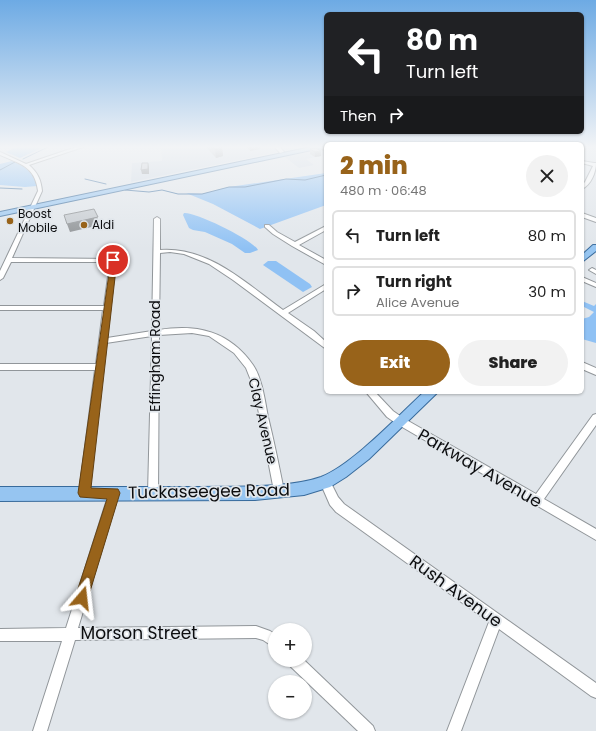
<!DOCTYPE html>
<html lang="en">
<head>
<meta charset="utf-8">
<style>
  body { margin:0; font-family:Poppins,sans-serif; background:#f2f2f2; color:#222; height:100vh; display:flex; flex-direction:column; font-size:15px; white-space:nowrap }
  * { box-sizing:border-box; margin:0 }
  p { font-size:13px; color:#767676 }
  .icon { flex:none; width:22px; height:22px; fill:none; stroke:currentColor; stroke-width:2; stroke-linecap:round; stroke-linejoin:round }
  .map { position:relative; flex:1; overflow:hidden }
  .details { position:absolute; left:324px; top:142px; width:260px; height:252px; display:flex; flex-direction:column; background:#fff; border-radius:6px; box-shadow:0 1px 3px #0004 }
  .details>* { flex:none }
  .top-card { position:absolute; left:324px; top:12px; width:260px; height:122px; border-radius:6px; box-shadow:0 1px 3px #0004; background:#202124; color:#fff; overflow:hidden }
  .fabs { position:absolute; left:268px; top:623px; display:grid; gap:8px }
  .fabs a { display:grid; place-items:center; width:44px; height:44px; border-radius:50%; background:#fff; box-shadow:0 1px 3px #0004; font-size:20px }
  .pin { position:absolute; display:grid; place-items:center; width:34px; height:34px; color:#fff; margin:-17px; border:2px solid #fff; border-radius:50%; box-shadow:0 1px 4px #0007 }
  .me { position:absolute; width:44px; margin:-22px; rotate:17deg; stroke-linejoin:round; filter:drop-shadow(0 0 3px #0008) }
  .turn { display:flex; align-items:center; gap:14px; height:84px; padding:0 16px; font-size:18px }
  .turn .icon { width:52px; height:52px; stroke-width:2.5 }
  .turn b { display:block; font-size:28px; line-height:34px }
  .then { display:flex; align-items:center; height:38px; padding:0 16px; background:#0003; gap:8px; font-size:15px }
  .round { display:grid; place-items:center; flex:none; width:42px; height:42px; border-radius:21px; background:#f2f2f2 }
  .overview { display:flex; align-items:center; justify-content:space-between; height:68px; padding:0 16px }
  h1 { font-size:24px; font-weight:800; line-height:30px; color:#98631a }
  .cta { display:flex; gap:8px; margin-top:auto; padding:8px 16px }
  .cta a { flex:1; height:46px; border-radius:24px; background:#98631a; color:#fff; font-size:16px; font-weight:800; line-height:46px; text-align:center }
  .cta a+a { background:#f2f2f2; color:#222 }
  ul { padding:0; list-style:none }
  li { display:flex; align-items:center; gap:12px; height:50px; margin:0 8px 6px; padding:0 8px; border:2px solid #e0e0e0; border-radius:6px }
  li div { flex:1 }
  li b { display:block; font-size:15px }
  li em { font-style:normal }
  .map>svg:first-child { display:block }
</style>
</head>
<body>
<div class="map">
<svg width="596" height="731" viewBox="0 0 596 731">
  <rect width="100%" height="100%" fill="#e1e6eb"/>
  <g fill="#d0dae5">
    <path d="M161,146H307L131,182L132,163L162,161Z"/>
    <path d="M326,148V155L306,159L314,165L299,168L285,157Z"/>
  </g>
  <g fill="#8fc1f4">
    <path d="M19,146H46L20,158L6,152Z"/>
    <path d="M12,161C25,166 33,172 37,186L25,187L0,185V164Z"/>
    <path d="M326,173V205L260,229L213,204L186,193L202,194L229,187Z"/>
    <path d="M184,213C196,212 253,240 258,250L250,253H245L232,244L205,232L193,230L189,228L183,215Z"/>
    <path d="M268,261H276L310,284L312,287L303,292L263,265Z"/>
    <path d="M582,301L594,306L596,304V343L582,339V319L589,317L594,312L582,306Z"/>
  </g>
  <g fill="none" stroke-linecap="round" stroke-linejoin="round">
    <g stroke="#4071a1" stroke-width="1">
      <path d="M23,159L50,146"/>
      <path d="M0,170L15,162"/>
      <path d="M85,179L106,184"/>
      <path d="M0,188L22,189"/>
      <path d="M125,190L149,192L162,190L178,194H202L229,187H245L286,179L305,180L326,175"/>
    </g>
    <defs>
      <g id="minor">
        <path d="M79,146H86L29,165C38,173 41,180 42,191L12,258L115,259L116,260L107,338L152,331L154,219L157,217L160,219V250C208,246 247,284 283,310L326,284V289L288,313L314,331L326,342V349L233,280L209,264L184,254L170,252L160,253L159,330C197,324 229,331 253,365C262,378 265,401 268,417C274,441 279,466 284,491L283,494L279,496L275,494L274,491L254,388L246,368L234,353L209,336L192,333L159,335L158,493L157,496L153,498L149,496L148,493L152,336L106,343L89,493L88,496L84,498L80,496L79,493L95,370H0V364H96L103,310H0V306H104L110,262H11L3,278L0,280V271L38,191C35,166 20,164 0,155V152L26,164Z"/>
        <path d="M274,146H279L284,152L280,153Z"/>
        <path d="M319,146L326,148V151L320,148Z"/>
        <path d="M582,161L594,163H596C596,172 591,185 582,189V185L585,182L593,166L582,163Z"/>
        <path d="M582,213L596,218V222L582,217Z"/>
        <path d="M265,225H269L277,232L295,242L326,226V230L299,245L326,260V265L292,246L273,234L265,227Z"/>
        <path d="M592,268L596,270V274L589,270Z"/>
        <path d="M582,277L596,283V287L582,281Z"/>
        <path d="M582,362L596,368V375L582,369Z"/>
        <path d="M366,392H375L393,411L403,418L536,494L593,415L596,414V425L544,499L596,529V540L397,424L387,417Z"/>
        <path d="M325,477L329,479L338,497L344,504L596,683V698L591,696L499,629L461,731H447L489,622L336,512L330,505L320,482L321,479Z"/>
        <path d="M114,488L118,490L119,493L78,628L256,626L270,631L275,634V648L263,640L256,638L75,640L47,731H33L62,641H0V629L66,628L109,493L110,490Z"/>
        <path d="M287,660H304L373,726L375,731H358L289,665Z"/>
      </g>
      <g id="major">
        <path d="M316,146L326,147L0,216V212Z"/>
        <path d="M593,245H596V251L582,262V255Z"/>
        <path d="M424,392H438L369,459L346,477L330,487L304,495L255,500L0,501V487C65,487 130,487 195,487C231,486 287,489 321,477C352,465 399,415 424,392Z"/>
      </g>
    </defs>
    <use href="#minor" stroke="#91969a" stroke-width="2"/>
    <use href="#major" stroke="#386b9c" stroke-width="2"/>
    <use href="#minor" fill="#fff" fill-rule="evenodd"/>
    <use href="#major" fill="#96c5f1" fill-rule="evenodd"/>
  </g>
  <g fill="#a9adb1">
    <path d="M205,146H221L222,147L223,156L216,158Z"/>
    <path d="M245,146H260V149L250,151Z"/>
    <path d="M310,149L321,151V156L315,157L310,154Z"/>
  </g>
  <g fill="#898d90">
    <path d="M250,146H260V149L250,151Z"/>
    <path d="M222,147L223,156L216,158L215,149Z"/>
    <path d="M321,151V156L315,157V152Z"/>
    <path d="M148,163L149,167V174H142L141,170Z"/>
    <path d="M94,209L100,225L70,232L67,224Z"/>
  </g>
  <g fill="#c4c9ce" stroke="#898d90">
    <path d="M212,146H221L222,147L215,149Z"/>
    <path d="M316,148L321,151L315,152L310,149Z"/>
    <path d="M142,163H148V169L141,170Z"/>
    <path d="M94,209L98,217L67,224L64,215Z"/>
  </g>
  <linearGradient id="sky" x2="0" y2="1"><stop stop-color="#6daae4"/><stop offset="0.59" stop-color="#f2f4f6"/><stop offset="1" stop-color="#f2f4f6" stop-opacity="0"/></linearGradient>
  <rect width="596" height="249" fill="url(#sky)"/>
  <path fill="#98631a" stroke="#634011" d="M111,259L117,260L91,488L118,489L120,493L88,598L86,603L82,605L77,603L75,598L107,499L80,497L78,493Z"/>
  <g fill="#98631a" stroke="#e1e6eb" stroke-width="1.5">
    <circle cx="10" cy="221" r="4"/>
    <circle cx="84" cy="225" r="4"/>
  </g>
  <g text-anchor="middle" stroke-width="3.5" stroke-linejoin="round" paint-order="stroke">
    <g font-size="12" fill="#0c0d0f" stroke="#e1e6eb" text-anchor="start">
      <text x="18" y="218">Boost<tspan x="18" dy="14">Mobile</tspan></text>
      <text x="92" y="229">Aldi</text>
    </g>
    <g font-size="14" fill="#0c0d0f" stroke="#e1e6eb">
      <text transform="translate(155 356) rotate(-90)" y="5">Effingham Road</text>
      <text transform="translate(263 421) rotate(77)" y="5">Clay Avenue</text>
    </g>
    <g font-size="17" fill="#0c0d0f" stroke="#e1e6eb">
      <text transform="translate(480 468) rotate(30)" y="6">Parkway Avenue</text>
      <text transform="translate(209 491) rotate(-1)" y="6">Tuckaseegee Road</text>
      <text transform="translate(456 591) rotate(36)" y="6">Rush Avenue</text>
      <text x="139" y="639">Morson Street</text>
    </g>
  </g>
</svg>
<div class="fabs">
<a>+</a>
<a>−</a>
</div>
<div class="pin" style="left:113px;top:260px;background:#d93025"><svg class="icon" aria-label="arrive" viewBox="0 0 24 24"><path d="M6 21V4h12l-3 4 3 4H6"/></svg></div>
<svg class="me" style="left:82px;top:598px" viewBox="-20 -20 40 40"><path d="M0-17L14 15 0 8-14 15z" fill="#98631a" stroke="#fff" stroke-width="4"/></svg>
<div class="top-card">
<div class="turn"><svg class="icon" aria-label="left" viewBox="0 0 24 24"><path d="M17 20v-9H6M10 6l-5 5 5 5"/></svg><div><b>80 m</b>Turn left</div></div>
<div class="then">Then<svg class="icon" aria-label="right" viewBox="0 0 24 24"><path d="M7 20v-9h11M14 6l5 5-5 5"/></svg></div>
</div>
<section class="details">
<div class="overview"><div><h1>2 min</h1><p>480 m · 06:48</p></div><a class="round"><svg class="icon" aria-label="close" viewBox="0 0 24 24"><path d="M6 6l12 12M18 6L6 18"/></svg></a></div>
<ul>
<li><svg class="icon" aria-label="left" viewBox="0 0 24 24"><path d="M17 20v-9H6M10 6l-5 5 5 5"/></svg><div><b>Turn left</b></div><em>80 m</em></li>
<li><svg class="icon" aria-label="right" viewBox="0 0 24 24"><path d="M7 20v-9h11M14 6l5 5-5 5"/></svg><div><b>Turn right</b><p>Alice Avenue</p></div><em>30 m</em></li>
</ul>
<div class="cta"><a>Exit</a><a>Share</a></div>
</section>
</div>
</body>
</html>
